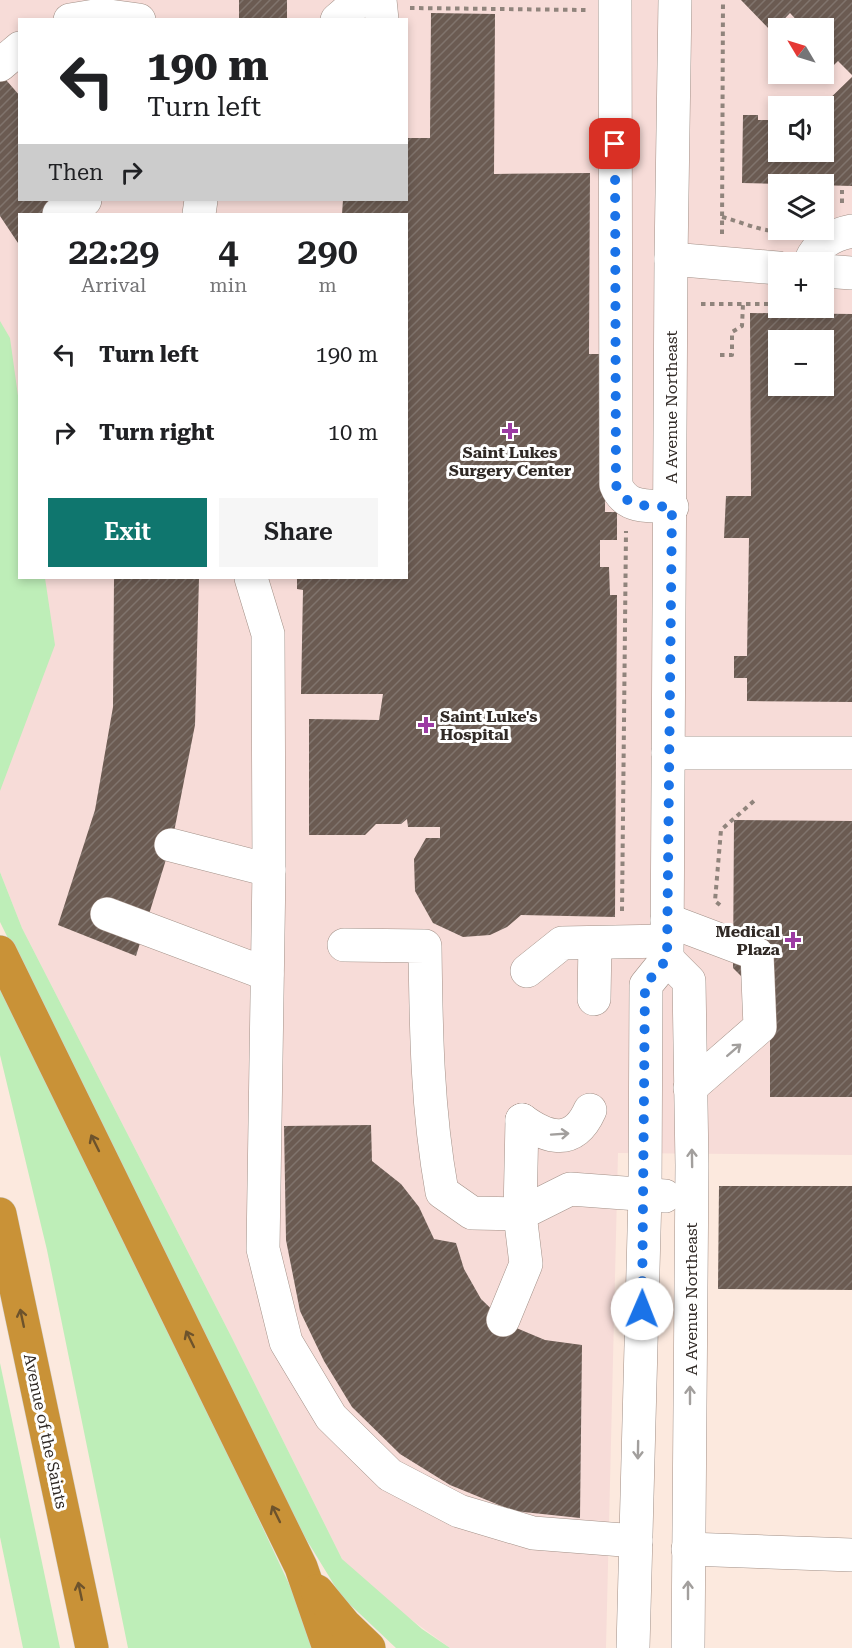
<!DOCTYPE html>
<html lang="en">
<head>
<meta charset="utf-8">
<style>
  body { margin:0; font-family:"Roboto Serif",serif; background:#f6f6f6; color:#202124; height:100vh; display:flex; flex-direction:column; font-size:22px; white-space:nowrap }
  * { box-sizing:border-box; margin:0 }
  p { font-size:20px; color:#757577 }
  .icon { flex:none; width:33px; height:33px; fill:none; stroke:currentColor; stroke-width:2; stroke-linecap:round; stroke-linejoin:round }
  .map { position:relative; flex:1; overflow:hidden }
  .side { position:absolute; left:18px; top:213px; width:390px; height:366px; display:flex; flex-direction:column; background:#fff; border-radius:0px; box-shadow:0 3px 9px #0003 }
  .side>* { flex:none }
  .banner { position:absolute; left:18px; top:18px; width:390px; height:183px; border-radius:0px; box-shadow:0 3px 9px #0003; background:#fff; color:#202124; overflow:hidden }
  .needle { width:39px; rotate:308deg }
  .buttons { position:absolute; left:768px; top:18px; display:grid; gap:12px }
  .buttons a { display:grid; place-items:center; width:66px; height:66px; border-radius:0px; background:#fff; box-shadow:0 3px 9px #0003; font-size:30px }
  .pin { position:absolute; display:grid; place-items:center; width:51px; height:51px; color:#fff; margin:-26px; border-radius:12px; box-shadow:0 3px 9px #0006 }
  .me { position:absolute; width:66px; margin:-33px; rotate:1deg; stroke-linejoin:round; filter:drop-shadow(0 0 4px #0008) }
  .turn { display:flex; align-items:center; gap:21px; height:126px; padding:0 30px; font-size:27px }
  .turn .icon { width:78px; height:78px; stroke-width:2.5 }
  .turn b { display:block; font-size:42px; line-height:51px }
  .then { display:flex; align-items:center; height:57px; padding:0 30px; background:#0003; gap:12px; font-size:22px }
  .eta { display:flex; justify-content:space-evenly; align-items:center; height:102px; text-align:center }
  .eta b { font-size:36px; font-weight:600; line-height:42px }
  .cta { display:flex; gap:12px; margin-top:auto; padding:12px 30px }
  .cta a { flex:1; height:69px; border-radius:0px; background:#0f766e; color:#fff; font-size:24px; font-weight:600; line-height:69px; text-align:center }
  .cta a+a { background:#f6f6f6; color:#202124 }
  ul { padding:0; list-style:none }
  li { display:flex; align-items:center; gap:18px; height:78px; padding:0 30px }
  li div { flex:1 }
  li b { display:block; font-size:22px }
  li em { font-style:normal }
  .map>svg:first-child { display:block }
</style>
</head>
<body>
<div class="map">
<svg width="852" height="1648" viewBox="0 0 852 1648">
  <defs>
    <pattern id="building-hatch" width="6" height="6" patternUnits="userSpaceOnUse" patternTransform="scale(1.5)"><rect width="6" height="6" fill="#6b5b52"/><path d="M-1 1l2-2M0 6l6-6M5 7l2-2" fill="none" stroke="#80746d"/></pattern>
  </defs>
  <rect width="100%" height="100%" fill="#fce9de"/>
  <path fill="#f7dcd8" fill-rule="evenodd" d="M0,0H852V1155L618,1153L606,1648H450L383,1599L342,1559L231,1336L22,928L0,872ZM20,20H406V200H20ZM778,28H824V74H778ZM778,106H824V152H778ZM778,184H824V230H778ZM20,214H406V578H20ZM778,262H824V308H778ZM778,340H824V386H778Z"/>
  <g fill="#beeeb8">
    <path d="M0,321L10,338L19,403L20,578H45L55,645L0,791Z"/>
    <path d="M0,872L22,928L231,1336L342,1559L422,1629L450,1648H396L341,1596L295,1521L0,922Z"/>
    <path d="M0,980L110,1202L319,1648H128L47,1250L0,1055Z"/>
    <path d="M0,1363L60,1648H23L0,1537Z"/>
  </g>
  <g fill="url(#building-hatch)" fill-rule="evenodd">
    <rect x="239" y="0" width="48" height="20"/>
    <path d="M741,0H852V75L838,61L819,80L813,74H824V28H801L803,27L790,13L772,32Z"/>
    <path d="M431,13L495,14L494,174L590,173L589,354H606L605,512H617V540H600V567H609L610,595H617L615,917L521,915L507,927L490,935L463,937L433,923L415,891L414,859L426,838H440V827H408L407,819L401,824H376L365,835H309V719L379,720L383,694H301L303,590L297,589V578H406V214H342L343,200H406V138H430Z"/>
    <path d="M0,73L20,96V200H87L96,214H20V246L0,216Z"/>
    <path d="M852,77V186L742,183L743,115H758V120H778V152H824L822,106Z"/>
    <path d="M750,313L852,314V702L747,701V678H734V656H747L749,538H724L726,496H751ZM778,340H824V386H778Z"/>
    <path d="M114,578H199L195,725L173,837L136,956L58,925L95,810L113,707Z"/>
    <path d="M734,820L852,821V1097H770V1005L733,968Z"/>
    <path d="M371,1125L372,1161L401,1184L419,1207L434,1239L456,1243L464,1269L481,1299L507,1324L545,1340L582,1345L580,1518L514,1511L450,1485L400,1454L352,1407L324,1361L300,1311L286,1240L284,1126Z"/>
    <path d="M719,1186H852V1290L718,1289Z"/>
  </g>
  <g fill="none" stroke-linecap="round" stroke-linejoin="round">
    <defs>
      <g id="minor">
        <path d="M380,0L382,20"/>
        <path d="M615,0L616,485C626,510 648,505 672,507"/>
        <path d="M70,20L101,15L139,20"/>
        <path d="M337,20L360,0"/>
        <path d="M0,65L20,48"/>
        <path d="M59,214L85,200"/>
        <path d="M199,214L201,200"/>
        <path d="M671,259L778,268"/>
        <path d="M810,262C818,243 832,235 852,231"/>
        <path d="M824,271L852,273"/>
        <path d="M251,578L268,634L269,870L263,1249L286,1342L331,1417L390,1475L459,1511L533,1533L636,1541"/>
        <path d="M668,753H852"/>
        <path d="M171,845L269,870"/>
        <path d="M107,914L267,974"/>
        <path d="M667,920L757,954L760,1027L690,1088"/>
        <path d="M344,945L425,946C426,1030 427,1109 442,1192L472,1213L520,1214L570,1189L665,1196"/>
        <path d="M667,959L689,981L692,1165L688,1648"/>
        <path d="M527,971L562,943L667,941"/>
        <path d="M594,999L595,943"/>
        <path d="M522,1120C548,1139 574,1146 590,1110"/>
        <path d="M503,1320L526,1264L520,1214L522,1120"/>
        <path d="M688,1549L852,1555"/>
        <path d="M633,1648L645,1194L646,985L667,959L671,259L675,0"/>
      </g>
      <g id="highway">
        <path d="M0,952L301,1567L329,1648"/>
        <path d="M0,1214L92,1648"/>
        <path d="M317,1591L345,1625L369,1648"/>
      </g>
    </defs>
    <use href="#minor" stroke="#a29087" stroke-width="34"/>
    <use href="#highway" stroke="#d1d0cf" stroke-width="34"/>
    <g stroke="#90847c" stroke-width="4" stroke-dasharray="4.5 4.5" stroke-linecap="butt">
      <path d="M410,8L586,10"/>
      <path d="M842,203V190"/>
      <path d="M722,217C746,223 766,235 792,230"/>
      <path d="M722,234L723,0"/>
      <path d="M701,304H778"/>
      <path d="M720,355H732V332L742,326L743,304"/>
      <path d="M720,905L715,901L721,830L755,800"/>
      <path d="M622,911L626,531"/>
    </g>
    <use href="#minor" stroke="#fff" stroke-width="33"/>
    <use href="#highway" stroke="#c99237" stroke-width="33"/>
  </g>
  <defs><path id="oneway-shaft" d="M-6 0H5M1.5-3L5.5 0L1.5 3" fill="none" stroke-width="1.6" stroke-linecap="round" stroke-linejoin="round" transform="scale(1.5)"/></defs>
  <g stroke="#a29f9d">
    <use href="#oneway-shaft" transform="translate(734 1050) rotate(-41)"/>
    <use href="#oneway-shaft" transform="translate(560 1134) rotate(-4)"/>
    <use href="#oneway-shaft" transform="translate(692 1158) rotate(-91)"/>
    <use href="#oneway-shaft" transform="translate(690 1395) rotate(-90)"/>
    <use href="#oneway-shaft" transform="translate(638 1450) rotate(91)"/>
    <use href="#oneway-shaft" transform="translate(688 1590) rotate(-90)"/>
  </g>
  <g stroke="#6d532c">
    <use href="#oneway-shaft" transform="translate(95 1143) rotate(-116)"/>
    <use href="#oneway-shaft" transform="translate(22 1318) rotate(-102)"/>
    <use href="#oneway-shaft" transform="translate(190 1339) rotate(-116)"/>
    <use href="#oneway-shaft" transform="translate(276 1514) rotate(-116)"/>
    <use href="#oneway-shaft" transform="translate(80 1591) rotate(-102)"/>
  </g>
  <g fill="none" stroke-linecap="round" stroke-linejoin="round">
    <path stroke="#1a73e8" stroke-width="10" stroke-dasharray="0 18" d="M615,144L616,485C626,510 648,505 672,507L667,959L645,985L642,1309"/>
  </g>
  <g fill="#9c3ba3" stroke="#fff" stroke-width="2">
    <path d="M507 422h6v6h6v6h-6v6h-6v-6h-6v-6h6z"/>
    <path d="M423 716h6v6h6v6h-6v6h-6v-6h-6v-6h6z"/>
    <path d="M790 931h6v6h6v6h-6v6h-6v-6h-6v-6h6z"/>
  </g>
  <g text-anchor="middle" stroke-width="6" stroke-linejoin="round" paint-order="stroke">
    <g font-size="16" fill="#302925" stroke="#fff">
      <text transform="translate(671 407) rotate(-90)" y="6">A Avenue Northeast</text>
      <text transform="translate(691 1299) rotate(-90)" y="6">A Avenue Northeast</text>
      <text transform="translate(46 1431) rotate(78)" y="6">Avenue of the Saints</text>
    </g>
    <g font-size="16" font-weight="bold" fill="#302925" stroke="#fff">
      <text x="510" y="458">Saint Lukes<tspan x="510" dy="18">Surgery Center</tspan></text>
      <text x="440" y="722" text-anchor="start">Saint Luke's<tspan x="440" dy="18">Hospital</tspan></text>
      <text x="780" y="937" text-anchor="end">Medical<tspan x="780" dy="18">Plaza</tspan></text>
    </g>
  </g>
</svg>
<div class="buttons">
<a><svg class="needle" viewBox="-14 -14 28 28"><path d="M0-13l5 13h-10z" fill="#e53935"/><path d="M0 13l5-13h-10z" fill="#757577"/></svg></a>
<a><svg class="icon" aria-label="sound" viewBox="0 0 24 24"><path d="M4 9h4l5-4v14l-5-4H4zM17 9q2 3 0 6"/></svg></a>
<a><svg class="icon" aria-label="layers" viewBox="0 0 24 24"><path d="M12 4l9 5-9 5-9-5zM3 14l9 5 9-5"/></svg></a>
<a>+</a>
<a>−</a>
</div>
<div class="pin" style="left:615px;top:144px;background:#d93025"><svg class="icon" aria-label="arrive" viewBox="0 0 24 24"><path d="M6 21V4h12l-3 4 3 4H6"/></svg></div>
<svg class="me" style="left:642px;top:1309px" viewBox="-20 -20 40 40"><circle r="19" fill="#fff"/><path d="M0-13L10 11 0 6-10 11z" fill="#1a73e8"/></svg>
<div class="banner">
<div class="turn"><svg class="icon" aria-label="left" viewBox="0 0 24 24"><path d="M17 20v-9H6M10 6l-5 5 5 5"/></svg><div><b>190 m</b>Turn left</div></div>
<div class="then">Then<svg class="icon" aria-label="right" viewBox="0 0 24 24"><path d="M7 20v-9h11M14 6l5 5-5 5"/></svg></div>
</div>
<section class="side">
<div class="eta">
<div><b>22:29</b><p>Arrival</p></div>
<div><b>4</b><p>min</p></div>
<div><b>290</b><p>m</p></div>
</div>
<ul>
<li><svg class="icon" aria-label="left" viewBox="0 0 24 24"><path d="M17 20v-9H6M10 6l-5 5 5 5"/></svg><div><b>Turn left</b></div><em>190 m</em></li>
<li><svg class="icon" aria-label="right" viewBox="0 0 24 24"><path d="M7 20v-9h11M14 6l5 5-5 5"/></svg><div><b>Turn right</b></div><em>10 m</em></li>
</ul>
<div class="cta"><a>Exit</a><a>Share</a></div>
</section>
</div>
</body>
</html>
